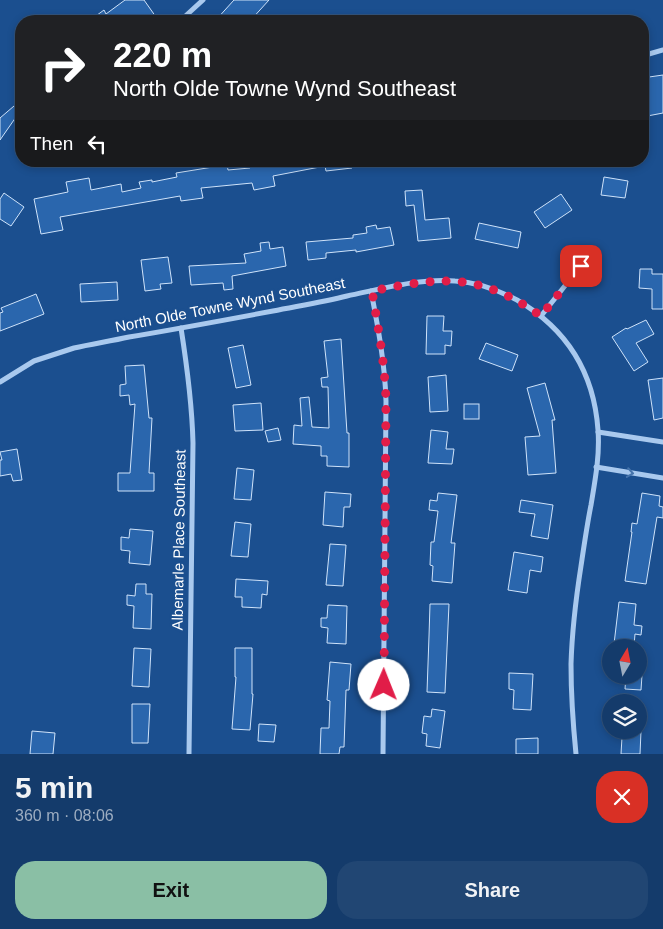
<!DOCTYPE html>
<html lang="en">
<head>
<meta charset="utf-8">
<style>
  body { margin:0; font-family:Arial,sans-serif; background:#214673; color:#f1f3f6; height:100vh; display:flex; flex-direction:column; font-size:19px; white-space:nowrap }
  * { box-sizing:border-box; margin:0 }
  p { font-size:16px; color:#9dadc1 }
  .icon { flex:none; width:28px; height:28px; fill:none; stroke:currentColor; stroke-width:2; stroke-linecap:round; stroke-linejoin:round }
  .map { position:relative; height:754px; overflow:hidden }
  .sheet { display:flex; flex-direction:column; background:#143b6b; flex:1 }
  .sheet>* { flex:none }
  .hud { position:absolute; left:15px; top:15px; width:634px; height:152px; border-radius:20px; box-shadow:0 2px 8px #0003,0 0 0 1px #33557e; background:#202124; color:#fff; overflow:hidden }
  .needle { width:32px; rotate:10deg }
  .fabs { position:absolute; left:602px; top:639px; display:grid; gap:10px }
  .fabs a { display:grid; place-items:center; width:45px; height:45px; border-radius:50%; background:#143b6b; box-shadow:0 2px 8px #0003,0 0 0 1px #33557e; font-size:25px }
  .pin { position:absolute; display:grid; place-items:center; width:42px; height:42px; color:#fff; margin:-21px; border-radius:10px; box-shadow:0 2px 8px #0006 }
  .me { position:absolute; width:55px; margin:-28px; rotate:1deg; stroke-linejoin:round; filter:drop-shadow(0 0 4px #0008) }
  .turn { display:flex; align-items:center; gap:18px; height:105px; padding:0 15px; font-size:22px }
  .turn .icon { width:65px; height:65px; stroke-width:2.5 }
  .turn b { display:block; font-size:35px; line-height:42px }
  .then { display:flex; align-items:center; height:48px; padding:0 15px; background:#0003; gap:10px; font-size:19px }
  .round { display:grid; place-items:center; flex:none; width:52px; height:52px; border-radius:20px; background:#214673 }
  .head { display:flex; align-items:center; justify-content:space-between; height:85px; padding:0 15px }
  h1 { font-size:30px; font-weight:600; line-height:38px }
  .button { display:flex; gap:10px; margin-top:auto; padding:10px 15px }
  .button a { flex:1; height:58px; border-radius:20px; background:#8abfa5; color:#111; font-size:20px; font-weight:600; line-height:58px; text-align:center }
  .button a+a { background:#214673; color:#f1f3f6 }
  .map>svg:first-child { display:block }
</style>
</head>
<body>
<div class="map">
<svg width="663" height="754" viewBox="0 0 663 754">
  <rect width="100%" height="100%" fill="#1b4f8f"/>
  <g fill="#2a66ad" stroke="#cfe3fa">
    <path d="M125,0H144L156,17L151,21H89L104,10L106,14Z"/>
    <path d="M234,0H269L250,21H215Z"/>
    <path d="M663,75V113L642,117V78Z"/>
    <path d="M21,100V123L16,117L0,140V118Z"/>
    <path d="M248,161H352V168L326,171L325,166L273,176L275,186L254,190L252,183L201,188L203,198L181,201L180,196L60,217L63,230L41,234L34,199L68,192L66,182L89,178L91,190L121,184L122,192L141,188L139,182L152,180V182L177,177L176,173L213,167V165L227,164L228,170L250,168Z"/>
    <path d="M604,177L628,181L625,198L601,195Z"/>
    <path d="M422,190L425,220L449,218L451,238L418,241L414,205L406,206L405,191Z"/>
    <path d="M4,193L24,207L11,226L0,219V199Z"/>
    <path d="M561,194L572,210L545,228L534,212Z"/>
    <path d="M479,223L521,232L518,248L475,239Z"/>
    <path d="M376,225L377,229L390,227L394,245L356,252V250L326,253V258L308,260L306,242L353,238V235L367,233L366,227Z"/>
    <path d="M269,242L270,249L283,247L286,266L232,276L233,289L224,290L223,283L191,285L189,266L246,263L244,254L261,251L260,243Z"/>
    <path d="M168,257L172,283L160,284L161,289L145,291L141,260Z"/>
    <path d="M640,269H652V274H663V309H652V289L639,288Z"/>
    <path d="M117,282L118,300L81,302L80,284Z"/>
    <path d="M36,294L44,314L0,331V313L3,312L1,308Z"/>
    <path d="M427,316H444L443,331H452L451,346L445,345V354H426Z"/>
    <path d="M646,320L654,334L636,343L648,362L634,371L612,337L626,328L627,329Z"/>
    <path d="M341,339L347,433H349V467L327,466V456H321V446L293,444L294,425L302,426L300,398L309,397L312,427L329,428L328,387H322L321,378L328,377L324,341Z"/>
    <path d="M486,343L518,355L512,371L479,359Z"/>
    <path d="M243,345L251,385L236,388L228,348Z"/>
    <path d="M144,365L149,418H152L149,473H154V491H118V473H130L135,404L130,405L129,395L120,396V385L126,384L125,366Z"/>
    <path d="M446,375L448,411L430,412L428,377Z"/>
    <path d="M663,378V418L654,420L648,380Z"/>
    <path d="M545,383L555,420H552L556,473L528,475L525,437L540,436L527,388Z"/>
    <path d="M261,403L263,430L235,431L233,405Z"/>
    <rect x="464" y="404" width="15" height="15"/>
    <path d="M278,428L281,440L268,442L265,431Z"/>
    <path d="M431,430L448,432L446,449H454L452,464L428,463Z"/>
    <path d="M17,449L22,480L13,481L11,474L0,476V460H2L0,452Z"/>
    <path d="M237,468L254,470L251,500L234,499Z"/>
    <path d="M325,492L351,494L350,507H344L343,527L323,525Z"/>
    <path d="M438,493L457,495L451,543H455L452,583L432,581L433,566L430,565L431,542H434L438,511L429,510L430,500L437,501Z"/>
    <path d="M642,493L660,496L659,506L663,507V518L657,517L646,584L625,581L632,532H631L632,523L637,524Z"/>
    <path d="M521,500L553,505L548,539L531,536L535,514L519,512Z"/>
    <path d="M235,522L251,524L248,557L231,556Z"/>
    <path d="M130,529L153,531L150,565L129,563L130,551L121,550V537L129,538Z"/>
    <path d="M330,544L346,545L343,586L326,585Z"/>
    <path d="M514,552L543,557L541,572L530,570L527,593L508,590Z"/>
    <path d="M236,579L268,581L267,595L262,594L261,608L242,607V597H235Z"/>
    <path d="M136,584H146V594H152L151,629L133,628L134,606L127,605V595L135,596Z"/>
    <path d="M619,602L636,604L634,625L642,626L641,635L635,634L634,646L614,644Z"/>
    <path d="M430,604H449L445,693L427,692L429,636Z"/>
    <path d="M328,605L347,606L346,644L327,643L328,628L321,627V618H327Z"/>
    <path d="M134,648L151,649L149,687L132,686Z"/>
    <path d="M235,648H252V694H253L250,730L232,729L236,677H235Z"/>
    <path d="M330,662L351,664L349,690H346L344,747H340L339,754H320L321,728H329L330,701L327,700Z"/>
    <path d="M509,673L533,674L531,710L513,709L514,690L509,689Z"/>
    <path d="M626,675H642L641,690L625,689Z"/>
    <path d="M132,704H150L148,743H132Z"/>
    <path d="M432,709L445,711L440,748L426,746L427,734L422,733L424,716L431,717Z"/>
    <path d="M259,724L276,725L274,742L258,741Z"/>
    <path d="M32,731L55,733L53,754H30Z"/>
    <path d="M631,731H641L640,754H621L622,737L630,738Z"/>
    <path d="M538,738V754H516V739Z"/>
  </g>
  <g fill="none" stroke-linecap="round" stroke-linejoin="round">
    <g stroke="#a9c9ee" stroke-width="5">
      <path d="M180,21L203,0"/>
      <path d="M642,56L663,50"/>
      <path d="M110,161L120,163L133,161"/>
      <path d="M371,291C378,327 385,364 386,401L383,754"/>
      <path d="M541,316L591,253"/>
      <path d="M181,328C187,366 192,404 193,443L189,754"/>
      <path d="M0,382L34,361L74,348C92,344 111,341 129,337C177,329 225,320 273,311C298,306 323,302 347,296C381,289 420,278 455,281C477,282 498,290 517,300C567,329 594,373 598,430C600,455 595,481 591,505C587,525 584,546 581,566C576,598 572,632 571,664C571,694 573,724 576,754"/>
      <path d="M598,432L663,442"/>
      <path d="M596,467L663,478"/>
    </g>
  </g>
  <defs><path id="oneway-chevron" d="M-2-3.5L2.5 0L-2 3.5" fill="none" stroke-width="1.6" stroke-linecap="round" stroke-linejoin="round" transform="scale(1.25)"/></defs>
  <use stroke="#4674ac" href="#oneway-chevron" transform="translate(630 473) rotate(9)"/>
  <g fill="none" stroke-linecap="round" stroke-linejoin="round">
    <path stroke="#e11d48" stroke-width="9" stroke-dasharray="0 16.2" d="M384,685L386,401C385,364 378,327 372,291C443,277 478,272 541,316L581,266"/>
  </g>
  <g text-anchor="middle" stroke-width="5" stroke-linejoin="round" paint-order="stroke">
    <g font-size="15" fill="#fff" stroke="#1b4f8f">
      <text transform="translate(230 305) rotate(-11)" y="5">North Olde Towne Wynd Southeast</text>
      <text transform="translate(179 540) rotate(-89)" y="5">Albemarle Place Southeast</text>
    </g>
  </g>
</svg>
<div class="fabs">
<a><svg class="needle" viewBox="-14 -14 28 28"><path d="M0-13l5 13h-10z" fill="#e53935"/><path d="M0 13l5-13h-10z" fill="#9dadc1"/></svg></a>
<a><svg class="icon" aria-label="layers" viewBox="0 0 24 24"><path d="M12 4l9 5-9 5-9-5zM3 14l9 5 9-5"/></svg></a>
</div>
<div class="pin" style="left:581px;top:266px;background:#d93025"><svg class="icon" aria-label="arrive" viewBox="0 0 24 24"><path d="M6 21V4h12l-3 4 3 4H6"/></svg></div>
<svg class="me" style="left:384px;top:685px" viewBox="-20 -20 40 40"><circle r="19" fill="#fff"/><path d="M0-13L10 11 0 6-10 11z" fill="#e11d48"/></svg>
<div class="hud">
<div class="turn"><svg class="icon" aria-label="right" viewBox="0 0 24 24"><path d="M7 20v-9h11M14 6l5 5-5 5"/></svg><div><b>220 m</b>North Olde Towne Wynd Southeast</div></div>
<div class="then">Then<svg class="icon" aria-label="left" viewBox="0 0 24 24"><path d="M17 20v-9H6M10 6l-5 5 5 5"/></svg></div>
</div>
</div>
<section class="sheet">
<div class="head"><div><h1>5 min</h1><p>360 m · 08:06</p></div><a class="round" style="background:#d93025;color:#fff"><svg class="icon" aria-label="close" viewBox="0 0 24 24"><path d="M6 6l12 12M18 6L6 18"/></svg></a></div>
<div class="button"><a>Exit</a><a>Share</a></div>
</section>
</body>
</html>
